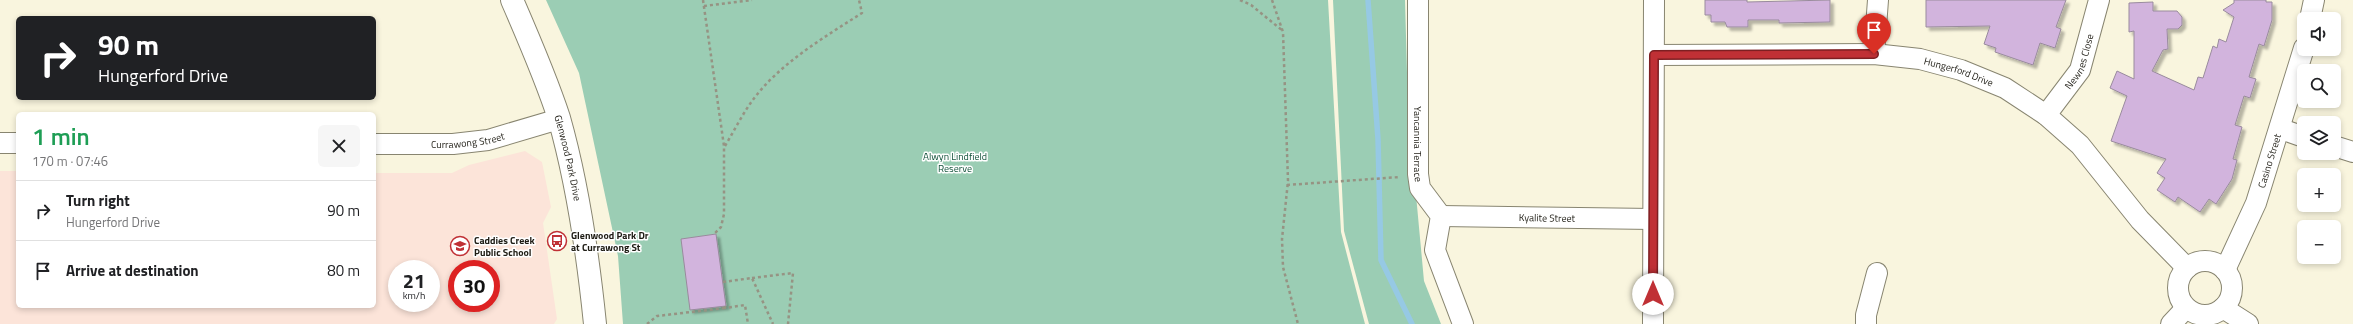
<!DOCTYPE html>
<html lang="en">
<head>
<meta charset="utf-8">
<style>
  body { margin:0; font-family:"Titillium Web",sans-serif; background:#f6f6f6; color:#202124; height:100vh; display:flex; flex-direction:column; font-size:15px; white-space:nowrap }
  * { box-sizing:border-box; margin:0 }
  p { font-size:13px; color:#757577 }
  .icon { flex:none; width:22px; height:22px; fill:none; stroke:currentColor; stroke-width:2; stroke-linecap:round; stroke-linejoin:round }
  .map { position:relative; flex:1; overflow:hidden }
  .sheet { position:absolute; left:16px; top:112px; width:360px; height:196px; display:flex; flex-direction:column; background:#fff; border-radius:6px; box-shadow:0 2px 6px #0003 }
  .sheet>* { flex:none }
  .hud { position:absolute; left:16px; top:16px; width:360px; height:84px; border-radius:6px; box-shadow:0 2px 6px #0003; background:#202124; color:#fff; overflow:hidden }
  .fabs { position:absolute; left:2297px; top:12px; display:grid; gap:8px }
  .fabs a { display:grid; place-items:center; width:44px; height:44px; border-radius:6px; background:#fff; box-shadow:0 2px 6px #0003; font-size:20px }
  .speed { position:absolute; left:388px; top:260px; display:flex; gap:8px; font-size:20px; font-weight:700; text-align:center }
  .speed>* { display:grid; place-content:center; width:52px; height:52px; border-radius:50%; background:#fff; box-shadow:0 2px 6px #0003; line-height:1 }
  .speed small { font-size:10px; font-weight:400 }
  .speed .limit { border:6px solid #d22; background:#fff; color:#111 }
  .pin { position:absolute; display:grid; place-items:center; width:34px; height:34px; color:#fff; margin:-41px -17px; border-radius:50% 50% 50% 0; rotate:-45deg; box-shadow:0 0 4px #0007 }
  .pin .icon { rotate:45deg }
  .me { position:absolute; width:44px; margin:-22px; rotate:0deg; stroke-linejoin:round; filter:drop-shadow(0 0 3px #0008) }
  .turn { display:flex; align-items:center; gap:14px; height:84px; padding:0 16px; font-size:18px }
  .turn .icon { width:52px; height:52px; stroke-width:2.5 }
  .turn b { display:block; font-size:28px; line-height:34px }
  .round { display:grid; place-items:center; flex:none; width:42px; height:42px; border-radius:6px; background:#f6f6f6 }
  .summary { display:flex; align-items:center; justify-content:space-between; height:68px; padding:0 16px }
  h1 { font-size:24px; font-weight:600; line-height:30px; color:#1e9e55 }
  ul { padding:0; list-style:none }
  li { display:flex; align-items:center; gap:12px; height:60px; padding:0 16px; border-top:1px solid #e0e0e0 }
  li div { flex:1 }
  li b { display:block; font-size:15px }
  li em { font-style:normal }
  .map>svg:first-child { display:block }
</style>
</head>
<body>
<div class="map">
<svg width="2353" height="324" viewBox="0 0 2353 324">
  <defs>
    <filter id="shadow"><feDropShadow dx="3.5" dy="3.5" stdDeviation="1" flood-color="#0004"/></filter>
  </defs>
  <rect width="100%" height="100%" fill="#f9f5de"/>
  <path fill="#fce4d9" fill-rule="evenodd" d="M525,151L542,162L551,207L543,223L557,319L554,324H0V171H18V306H374V173H452L469,165ZM397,269H431V303H397ZM457,269H491V303H457Z"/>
  <g fill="#9bcdb4">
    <path d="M546,0H1328L1341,232L1365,324H623L618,256L579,73Z"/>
    <path d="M1333,0H1405L1408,109L1424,281L1441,324H1369L1344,231Z"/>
  </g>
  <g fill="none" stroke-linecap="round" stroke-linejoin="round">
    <path stroke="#96c9e4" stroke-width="5.5" d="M1368,0L1378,139L1381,260L1412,324"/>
  </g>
  <g fill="#d2b4dd" stroke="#998b9d" filter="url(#shadow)">
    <path d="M1705,0H1747V2L1830,0V22L1779,23V20H1748V27H1727L1725,22H1711V15H1705Z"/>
    <path d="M1926,0H2066L2056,27L2061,29L2055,48L2040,43L2033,65L1995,52L1996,48L1984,44L1990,26L1926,27Z"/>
    <path d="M2234,0H2266V2H2272V20L2264,46L2259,44L2249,77L2256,79L2250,98L2244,96L2235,125L2242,127L2233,159L2237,160L2232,179L2216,204L2209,199L2200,212L2178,197L2175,202L2157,190L2165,178L2157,173L2166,159L2111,141L2127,96L2110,88L2117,71L2134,79V31L2129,32V3L2153,2V11H2177L2182,17V25L2178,29H2167L2168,49L2163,50L2152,71L2194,90L2198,77L2203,78L2213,46L2217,48L2219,39L2226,42L2234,17L2223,10L2234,3Z"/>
    <path d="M716,234L726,306L690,310L681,239Z"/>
  </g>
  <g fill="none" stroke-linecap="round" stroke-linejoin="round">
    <defs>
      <g id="minor">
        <path id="s1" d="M1418,0V174L1420,188L1441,216L1435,250L1463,324"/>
        <path d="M2310,19L2314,0"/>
        <path d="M1874,54L1878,0"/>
        <path id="s2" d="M1654,55L1874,54L1920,59L1961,70L2005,88L2046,115L2080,145L2140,220L2187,268"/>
        <path id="s3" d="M2046,115L2080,70L2099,0"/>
        <path d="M2281,129L2304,137"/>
        <path d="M0,143H18"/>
        <path id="s4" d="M374,144H453L488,140L559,119"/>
        <path d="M2334,146L2353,152"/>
        <path id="s5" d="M1441,216L1653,219"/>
        <circle cx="2205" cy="288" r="27"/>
        <path id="s6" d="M2225,270L2256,203L2304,48"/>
        <path d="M2223,308L2248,324"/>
        <path d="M1653,324L1654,0"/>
        <path d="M1866,324V315L1877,273"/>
        <path d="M2171,324L2186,308"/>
      </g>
      <g id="tertiary">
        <path id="s7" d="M512,0C529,39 546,78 559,118C578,185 588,255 595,324"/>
      </g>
    </defs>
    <use href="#minor" stroke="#888570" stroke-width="22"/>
    <use href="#tertiary" stroke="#888570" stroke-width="24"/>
    <g stroke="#969383" stroke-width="2.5" stroke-dasharray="3 3" stroke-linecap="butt">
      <path d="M703,0L724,146V214L721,227L714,234"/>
      <path d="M1240,0L1251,5L1283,31"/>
      <path d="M1272,0L1283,32L1288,181L1282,239L1283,267L1298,324"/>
      <path d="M704,6L752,0"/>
      <path d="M725,146C734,131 742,115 752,101C779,64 823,38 862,13L859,0"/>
      <path d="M1287,185L1400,177"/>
      <path d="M752,278L793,273L788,324"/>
      <path d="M723,282L752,278L773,324"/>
      <path d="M725,306V308L745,305L748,324"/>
      <path d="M647,324L657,316L725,308"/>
    </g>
    <use href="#minor" stroke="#fff" stroke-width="20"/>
    <use href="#tertiary" stroke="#fff" stroke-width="22"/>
  </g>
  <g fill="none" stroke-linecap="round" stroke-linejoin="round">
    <defs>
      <path id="route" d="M1653,294L1654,55L1874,54"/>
    </defs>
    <use href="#route" stroke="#7d1f22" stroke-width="10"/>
    <use href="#route" stroke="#c03035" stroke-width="7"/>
  </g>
  <defs>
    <symbol id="bus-ring" viewBox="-11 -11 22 22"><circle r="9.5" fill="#fff" stroke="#c03035" stroke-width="1.5"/><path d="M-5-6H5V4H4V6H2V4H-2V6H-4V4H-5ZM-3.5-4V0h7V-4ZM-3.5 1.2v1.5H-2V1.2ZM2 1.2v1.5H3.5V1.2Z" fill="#c03035"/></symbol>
    <symbol id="school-ring" viewBox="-11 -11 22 22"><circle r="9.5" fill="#fff" stroke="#c03035" stroke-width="1.5"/><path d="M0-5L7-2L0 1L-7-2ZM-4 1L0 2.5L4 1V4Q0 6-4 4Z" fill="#c03035"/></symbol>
  </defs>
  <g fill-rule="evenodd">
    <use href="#bus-ring" x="546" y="230" width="22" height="22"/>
    <use href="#school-ring" x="449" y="235" width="22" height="22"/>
  </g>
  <g text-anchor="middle" stroke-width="3" stroke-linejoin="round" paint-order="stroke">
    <g font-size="10" fill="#1e1c14" stroke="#fff">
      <text dy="4" stroke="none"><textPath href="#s3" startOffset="64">Newnes Close</textPath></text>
      <text dy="4" stroke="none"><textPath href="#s2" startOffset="307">Hungerford Drive</textPath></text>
      <text dy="4" stroke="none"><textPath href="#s4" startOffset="94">Currawong Street</textPath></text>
      <text dy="4" stroke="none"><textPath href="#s1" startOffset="144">Yancannia Terrace</textPath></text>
      <text dy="4" stroke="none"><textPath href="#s7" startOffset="168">Glenwood Park Drive</textPath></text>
      <text dy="4" stroke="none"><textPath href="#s6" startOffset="118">Casino Street</textPath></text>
      <text dy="4" stroke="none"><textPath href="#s5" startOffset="106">Kyalite Street</textPath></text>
    </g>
    <g font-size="10" fill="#105139" stroke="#fff">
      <text x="955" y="160">Alwyn Lindfield<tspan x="955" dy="12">Reserve</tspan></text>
    </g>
    <g font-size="10" font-weight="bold" fill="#1e1c14" stroke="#fff" text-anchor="start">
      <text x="571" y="239">Glenwood Park Dr<tspan x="571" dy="12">at Currawong St</tspan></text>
      <text x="474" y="244">Caddies Creek<tspan x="474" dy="12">Public School</tspan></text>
    </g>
  </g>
</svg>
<div class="fabs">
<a><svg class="icon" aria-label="sound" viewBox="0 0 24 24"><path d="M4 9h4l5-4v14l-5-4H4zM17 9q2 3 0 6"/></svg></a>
<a><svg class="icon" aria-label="search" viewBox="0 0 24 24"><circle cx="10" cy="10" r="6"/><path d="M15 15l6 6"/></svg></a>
<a><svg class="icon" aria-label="layers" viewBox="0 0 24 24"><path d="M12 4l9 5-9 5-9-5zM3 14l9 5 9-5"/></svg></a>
<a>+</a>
<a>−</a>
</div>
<div class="speed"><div>21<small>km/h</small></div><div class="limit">30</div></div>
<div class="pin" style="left:1874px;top:54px;background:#d93025"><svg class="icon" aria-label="arrive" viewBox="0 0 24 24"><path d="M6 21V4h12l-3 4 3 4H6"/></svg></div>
<svg class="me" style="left:1653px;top:294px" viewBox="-20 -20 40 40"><circle r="19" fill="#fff"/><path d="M0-13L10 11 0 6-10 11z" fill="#c03035"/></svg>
<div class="hud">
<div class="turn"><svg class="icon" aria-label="right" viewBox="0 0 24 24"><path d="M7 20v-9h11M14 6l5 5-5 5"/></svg><div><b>90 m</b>Hungerford Drive</div></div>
</div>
<section class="sheet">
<div class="summary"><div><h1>1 min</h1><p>170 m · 07:46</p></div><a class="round"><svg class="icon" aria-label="close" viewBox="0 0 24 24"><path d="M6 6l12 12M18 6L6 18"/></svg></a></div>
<ul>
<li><svg class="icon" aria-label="right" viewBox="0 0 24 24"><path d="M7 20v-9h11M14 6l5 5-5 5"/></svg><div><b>Turn right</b><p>Hungerford Drive</p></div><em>90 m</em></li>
<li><svg class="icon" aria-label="arrive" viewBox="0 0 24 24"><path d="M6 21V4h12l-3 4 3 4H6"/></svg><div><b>Arrive at destination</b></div><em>80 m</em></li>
</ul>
</section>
</div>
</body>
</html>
